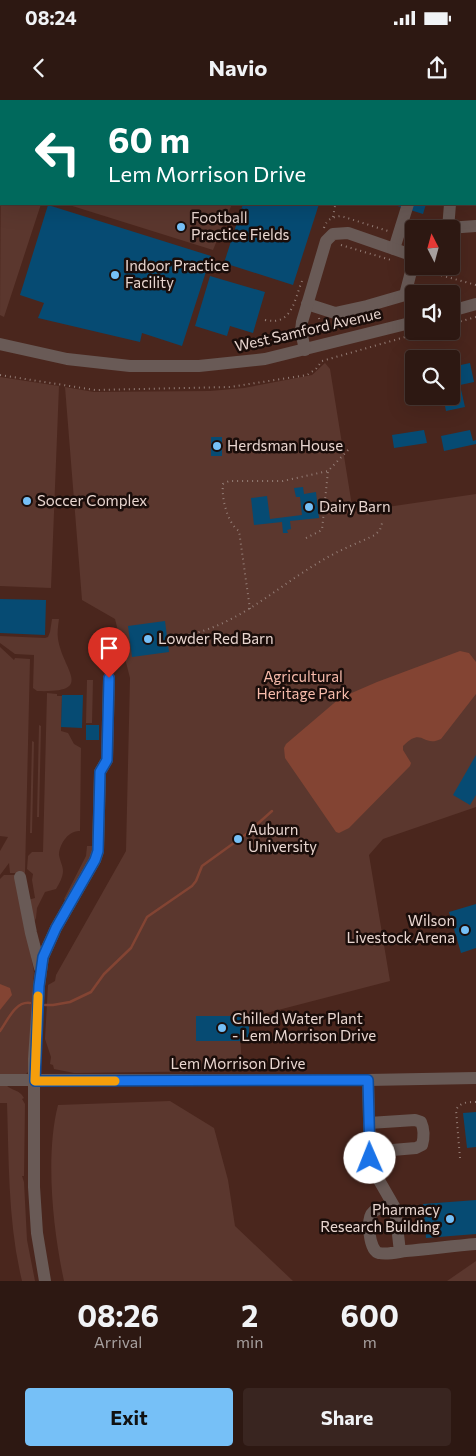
<!DOCTYPE html>
<html lang="en">
<head>
<meta charset="utf-8">
<style>
  body { margin:0; font-family:Commissioner,sans-serif; background:#392520; color:#f1f3f6; height:100vh; display:flex; flex-direction:column; font-size:19px; white-space:nowrap }
  * { box-sizing:border-box; margin:0 }
  p { font-size:16px; color:#a7a09f }
  .icon { flex:none; width:28px; height:28px; fill:none; stroke:currentColor; stroke-width:2; stroke-linecap:round; stroke-linejoin:round }
  .map { position:relative; height:1181px; overflow:hidden }
  .panel { display:flex; flex-direction:column; background:#2d1812; flex:1 }
  .panel>* { flex:none }
  .hud { position:absolute; left:0px; top:0px; width:476px; height:105px; box-shadow:0 5px 20px #0002,0 0 0 1px #483732; background:#00695c; color:#fff; overflow:hidden }
  .needle { width:32px; rotate:354deg }
  .fabs { position:absolute; left:405px; top:120px; display:grid; gap:10px }
  .fabs a { display:grid; place-items:center; width:55px; height:55px; border-radius:5px; background:#2d1812; box-shadow:0 5px 20px #0002,0 0 0 1px #483732; font-size:25px }
  .pin { position:absolute; display:grid; place-items:center; width:42px; height:42px; color:#fff; margin:-51px -21px; border-radius:50% 50% 50% 0; rotate:-45deg; box-shadow:0 0 5px #0007 }
  .pin .icon { rotate:45deg }
  .me { position:absolute; width:55px; margin:-28px; rotate:359deg; stroke-linejoin:round; filter:drop-shadow(0 0 4px #0008) }
  .turn { display:flex; align-items:center; gap:18px; height:105px; padding:0 25px; font-size:22px }
  .turn .icon { width:65px; height:65px; stroke-width:2.5 }
  .turn b { display:block; font-size:35px; line-height:42px }
  .eta { display:flex; justify-content:space-evenly; align-items:center; height:85px; text-align:center }
  .eta b { font-size:30px; font-weight:700; line-height:35px }
  .action { display:flex; gap:10px; margin-top:auto; padding:10px 25px }
  .action a { flex:1; height:58px; border-radius:5px; background:#76c0f7; color:#111; font-size:20px; font-weight:700; line-height:58px; text-align:center }
  .action a+a { background:#392520; color:#f1f3f6 }
  .status { display:flex; justify-content:space-between; align-items:center; height:35px; padding:0 25px; background:#2d1812; direction:ltr }
  .status svg { height:14px; fill:currentColor }
  header { display:flex; justify-content:space-between; align-items:center; height:65px; padding:0 25px; background:#2d1812; font-size:22px; font-weight:700 }
  .map>svg:first-child { display:block }
</style>
</head>
<body>
<div class="status"><b>08:24</b><svg viewBox="0 0 49 12"><path d="M0 12V9h3v3zM5 12V6h3v6zM10 12V3h3v9zM15 12V0h3v12zM26 1h20v11H26zM47 4h2v5h-2z"/></svg></div>
<header><svg class="icon" aria-label="back" viewBox="0 0 24 24"><path d="M15 5l-7 7 7 7"/></svg>Navio<svg class="icon" aria-label="share" viewBox="0 0 24 24"><path d="M12 15V3M7 8l5-5 5 5M5 13v7h14v-7"/></svg></header>
<div class="map">
<svg width="476" height="1181" viewBox="0 0 476 1181">
  <rect width="100%" height="100%" fill="#3c2018"/>
  <path fill="#4a261d" fill-rule="evenodd" d="M0,0H476V1181H0ZM1,1H475V104H1ZM414,129H451V166H414ZM414,194H451V231H414ZM414,259H451V296H414Z"/>
  <g fill="#5b372e">
    <path d="M1,46V104H41L4,217L0,215Z"/>
    <path d="M66,104H232L213,150Z"/>
    <path d="M325,263L330,269L353,412L476,394V707L383,739L369,755L390,881L239,920L242,966H226L225,971L74,973L54,969L53,965L50,964L51,957L45,939L48,885L55,881L56,875L126,751L130,578L115,519L82,500L65,287L94,292L210,291L244,288L312,275Z"/>
    <path d="M0,277L59,286L51,488L0,486Z"/>
    <path d="M52,519H59C58,526 57,533 58,539C63,571 96,593 37,591L33,588L34,555L15,554L0,543V536L45,538L48,537L50,532Z"/>
    <path d="M0,547L14,560L15,558L30,559L25,773H10L9,763L0,775V751L8,737L0,736Z"/>
    <path d="M87,580H93L92,623H86Z"/>
    <path d="M47,593L57,594V596H62L61,631L68,633L74,644L81,648L80,731C68,730 59,745 59,755C60,761 63,766 63,771C63,777 59,784 56,789L45,792L37,808L36,818L33,824L28,800L35,798L32,780L33,774L27,769L28,756L32,752H43Z"/>
    <path d="M39,625L41,626L39,717H37Z"/>
    <path d="M32,641L34,642L32,733H30Z"/>
    <path d="M87,746H93L91,757L66,802L64,799L86,756Z"/>
    <path d="M4,775H16L34,872L28,972L26,974L0,975V779Z"/>
    <path d="M0,985H6C12,991 19,989 24,998L22,999L25,1004L24,1076H22L24,1082L27,1140L35,1181H22C8,1123 9,1063 7,1003H0Z"/>
    <path d="M170,1001L214,1028L228,1080L235,1126L293,1181H64C53,1130 45,1056 58,1005Z"/>
    <path d="M476,1161V1181H447Z"/>
  </g>
  <g fill="#834433">
    <path d="M460,551L469,553L476,562V594L441,639C422,648 423,626 403,646V650L411,663L410,666L349,728L339,733L336,732L285,658L284,648L286,644L340,598L377,582Z"/>
    <path d="M0,884L10,888L12,895L0,910Z"/>
  </g>
  <g fill="none" stroke-linecap="round" stroke-linejoin="round">
    <g stroke="#834433" stroke-width="2.5">
      <path d="M39,1L42,0"/>
      <path d="M0,20L1,19"/>
      <path d="M45,905H53L70,902L91,892L104,874L131,848L147,817L192,786L196,781L202,766L245,735L272,711"/>
      <path d="M0,931C8,920 15,901 30,903"/>
    </g>
  </g>
  <g fill="#064b73">
    <path d="M243,104H319L293,185L224,163Z"/>
    <path d="M391,104H426L423,114Z"/>
    <path d="M48,105L211,156L182,246L142,233L140,242L38,218L44,203L20,195Z"/>
    <path d="M210,176L265,192L253,233L230,226L227,236L195,226Z"/>
    <path d="M453,251L456,266L470,263L474,282L460,285L465,307L446,311L443,296H451V259H434L433,255Z"/>
    <path d="M424,330L427,343L394,348L392,335Z"/>
    <path d="M470,330L473,341L476,340V344L444,351L441,336Z"/>
    <rect x="211" y="337" width="11" height="19"/>
    <path d="M303,387L304,394L316,392L319,418L290,421L291,429L287,430L288,433H283L282,422L254,425L251,398L267,396L270,419L302,415L300,397H296L294,388Z"/>
    <path d="M0,499L46,500L45,535L0,533Z"/>
    <path d="M165,521L169,552L132,557L128,526Z"/>
    <path d="M62,595H83L82,628L61,627Z"/>
    <rect x="86" y="625" width="13" height="15"/>
    <path d="M476,655V695L470,705L453,695Z"/>
    <path d="M476,804V848L461,853L449,812Z"/>
    <rect x="196" y="916" width="53" height="25"/>
    <path d="M476,1012V1047L467,1048L463,1013Z"/>
    <path d="M476,1100V1134L426,1138L423,1104Z"/>
  </g>
  <g fill="none" stroke-linecap="round" stroke-linejoin="round">
    <g stroke="#947d76" stroke-width="2" stroke-dasharray="1 4" stroke-linecap="butt">
      <path d="M0,0H1"/>
      <path d="M452,1V0"/>
      <path d="M333,117L335,106L341,104"/>
      <path d="M324,128C327,119 332,117 341,116L388,131"/>
      <path d="M407,137L414,139"/>
      <path d="M341,145L391,160"/>
      <path d="M422,170L476,185"/>
      <path d="M319,218L321,232"/>
      <path d="M265,220C292,226 294,201 302,181"/>
      <path d="M451,224L476,217"/>
      <path d="M0,275L95,290L230,287L307,275L316,269L322,261L426,231"/>
      <path d="M306,438L322,430L328,371"/>
      <path d="M250,509L239,431C228,424 221,398 223,384L229,381H283L328,371L349,349"/>
      <path d="M174,537C233,531 274,488 323,460C339,450 358,443 375,435L380,430L383,420"/>
      <path d="M460,1058L456,1010C460,1002 468,1002 476,1002"/>
    </g>
    <g stroke="#695a56" stroke-width="12">
      <path d="M472,0V1"/>
      <path d="M142,1L144,0"/>
      <path d="M272,1V0"/>
      <path d="M311,1L312,0"/>
      <path d="M475,25L476,34"/>
      <path d="M475,96H476"/>
      <path d="M448,128L476,126"/>
      <path d="M448,129L450,104"/>
      <path d="M394,149L408,104"/>
      <path d="M307,204L335,213L367,206L405,195L414,160"/>
      <path d="M451,211L476,204"/>
      <path d="M0,244L67,259L130,266H199L265,259L414,222"/>
      <path d="M305,250L301,231L302,222L326,141L333,134L348,133L414,156"/>
      <path d="M20,777L31,833L40,868"/>
      <path d="M0,980H367L476,978"/>
      <path d="M368,980L370,1058L372,1068L395,1108"/>
      <path d="M369,1023L415,1020L421,1022C424,1029 424,1038 422,1045L416,1048L369,1052"/>
      <path d="M400,1152L395,1108C389,1108 378,1107 373,1112C366,1118 369,1151 379,1153C387,1155 398,1152 406,1151C429,1149 453,1146 476,1144"/>
      <path d="M45,1181L37,1133L34,1087V959L39,886L43,857L56,828L95,760L98,751L100,672L107,660L109,578"/>
    </g>
  </g>
  <g fill="none" stroke-linecap="round" stroke-linejoin="round">
    <defs>
      <path id="route" d="M109,578L107,660L100,672L98,751L95,760L56,828L43,857L39,886L35,981L368,980L370,1058"/>
    </defs>
    <use href="#route" stroke="#114b97" stroke-width="12"/>
    <use href="#route" stroke="#1a73e8" stroke-width="9"/>
    <path stroke="#f59e0b" stroke-width="9" d="M38,896L35,981H115"/>
  </g>
  <g fill="#76c0f7" stroke="#1a0d0a" stroke-width="2">
    <circle cx="181" cy="127" r="5"/>
    <circle cx="115" cy="175" r="5"/>
    <circle cx="217" cy="346" r="5"/>
    <circle cx="27" cy="401" r="5"/>
    <circle cx="309" cy="407" r="5"/>
    <circle cx="148" cy="539" r="5"/>
    <circle cx="238" cy="739" r="5"/>
    <circle cx="465" cy="830" r="5"/>
    <circle cx="222" cy="928" r="5"/>
    <circle cx="450" cy="1119" r="5"/>
  </g>
  <g text-anchor="middle" stroke-width="5" stroke-linejoin="round" paint-order="stroke">
    <g font-size="15" fill="#e9d6d0" stroke="#1a0d0a" text-anchor="start">
      <text x="191" y="123">Football<tspan x="191" dy="17">Practice Fields</tspan></text>
      <text x="125" y="171">Indoor Practice<tspan x="125" dy="17">Facility</tspan></text>
      <text x="227" y="351">Herdsman House</text>
      <text x="37" y="406">Soccer Complex</text>
      <text x="319" y="412">Dairy Barn</text>
      <text x="158" y="544">Lowder Red Barn</text>
      <text x="248" y="735">Auburn<tspan x="248" dy="17">University</tspan></text>
      <text x="455" y="826" text-anchor="end">Wilson<tspan x="455" dy="17">Livestock Arena</tspan></text>
      <text x="232" y="924">Chilled Water Plant<tspan x="232" dy="17">- Lem Morrison Drive</tspan></text>
      <text x="440" y="1115" text-anchor="end">Pharmacy<tspan x="440" dy="17">Research Building</tspan></text>
    </g>
    <g font-size="15" fill="#e9d6d0" stroke="#1a0d0a">
      <text transform="translate(308 230) rotate(-13)" y="5">West Samford Avenue</text>
      <text x="238" y="969">Lem Morrison Drive</text>
    </g>
    <g font-size="15" fill="#f7bbab" stroke="#1a0d0a">
      <text x="303" y="582">Agricultural<tspan x="303" dy="17">Heritage Park</tspan></text>
    </g>
  </g>
</svg>
<div class="fabs">
<a><svg class="needle" viewBox="-14 -14 28 28"><path d="M0-13l5 13h-10z" fill="#e53935"/><path d="M0 13l5-13h-10z" fill="#a7a09f"/></svg></a>
<a><svg class="icon" aria-label="sound" viewBox="0 0 24 24"><path d="M4 9h4l5-4v14l-5-4H4zM17 9q2 3 0 6"/></svg></a>
<a><svg class="icon" aria-label="search" viewBox="0 0 24 24"><circle cx="10" cy="10" r="6"/><path d="M15 15l6 6"/></svg></a>
</div>
<div class="pin" style="left:109px;top:578px;background:#d93025"><svg class="icon" aria-label="arrive" viewBox="0 0 24 24"><path d="M6 21V4h12l-3 4 3 4H6"/></svg></div>
<svg class="me" style="left:370px;top:1058px" viewBox="-20 -20 40 40"><circle r="19" fill="#fff"/><path d="M0-13L10 11 0 6-10 11z" fill="#1a73e8"/></svg>
<div class="hud">
<div class="turn"><svg class="icon" aria-label="left" viewBox="0 0 24 24"><path d="M17 20v-9H6M10 6l-5 5 5 5"/></svg><div><b>60 m</b>Lem Morrison Drive</div></div>
</div>
</div>
<section class="panel">
<div class="eta">
<div><b>08:26</b><p>Arrival</p></div>
<div><b>2</b><p>min</p></div>
<div><b>600</b><p>m</p></div>
</div>
<div class="action"><a>Exit</a><a>Share</a></div>
</section>
</body>
</html>
